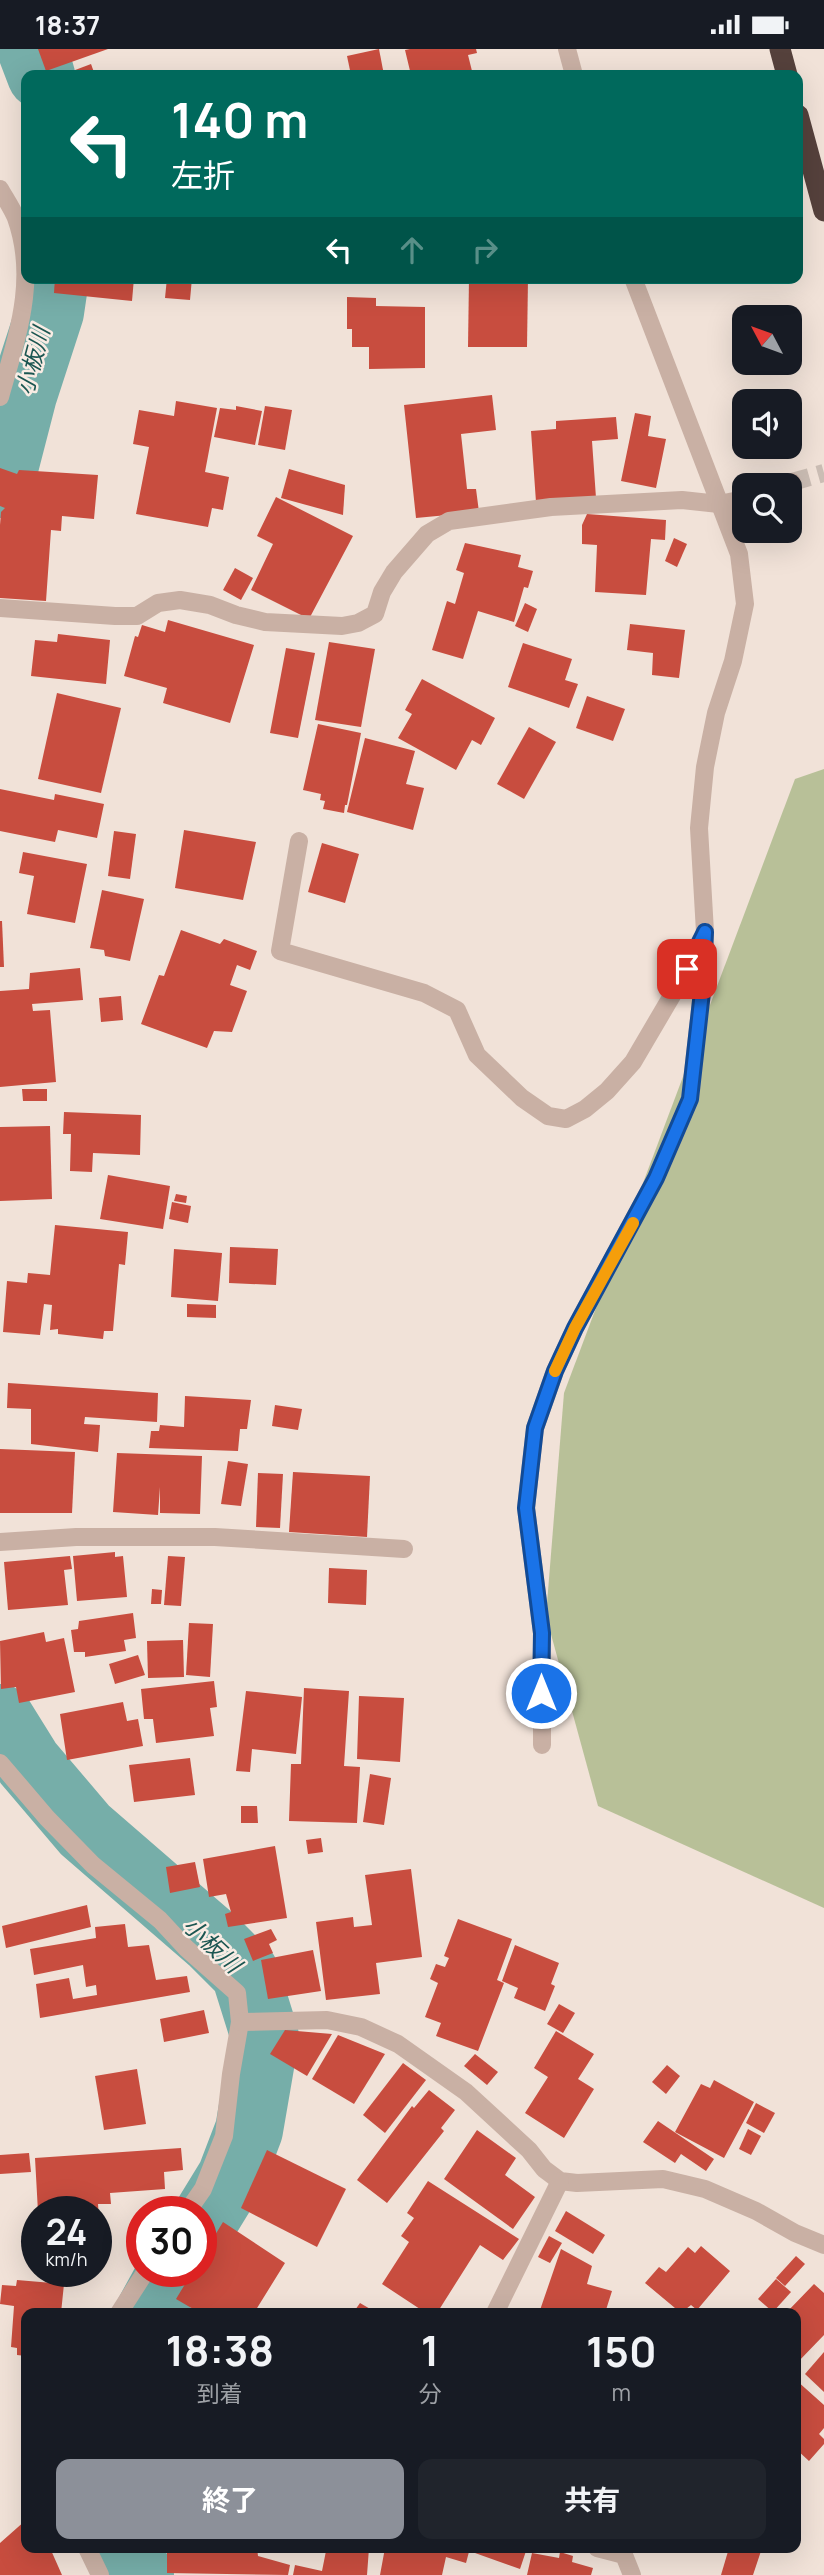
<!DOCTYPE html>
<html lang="ja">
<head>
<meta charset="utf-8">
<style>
  body { margin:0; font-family:Manrope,"Noto Sans JP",sans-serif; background:#20242c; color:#f1f3f6; height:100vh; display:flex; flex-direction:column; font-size:26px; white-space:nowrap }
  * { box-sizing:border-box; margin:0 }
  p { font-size:23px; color:#9ea1a6 }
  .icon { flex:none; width:38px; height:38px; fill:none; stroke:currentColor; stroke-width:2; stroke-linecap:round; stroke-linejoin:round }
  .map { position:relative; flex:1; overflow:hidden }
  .panel { position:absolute; left:21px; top:2259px; width:780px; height:245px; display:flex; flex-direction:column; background:#171b24; border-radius:14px; box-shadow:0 7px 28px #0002 }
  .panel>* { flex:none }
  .guide { position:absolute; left:21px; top:21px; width:782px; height:214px; border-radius:14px; box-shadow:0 7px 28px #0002; background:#00695c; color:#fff; overflow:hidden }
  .needle { width:46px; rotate:311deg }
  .controls { position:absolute; left:732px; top:256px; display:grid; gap:14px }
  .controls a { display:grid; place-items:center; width:70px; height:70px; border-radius:14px; background:#171b24; box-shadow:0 7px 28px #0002; font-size:35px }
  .speed { position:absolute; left:21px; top:2147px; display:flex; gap:14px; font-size:35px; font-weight:700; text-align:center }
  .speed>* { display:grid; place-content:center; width:91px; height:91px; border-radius:50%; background:#171b24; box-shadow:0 7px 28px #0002; line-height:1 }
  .speed small { font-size:18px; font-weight:400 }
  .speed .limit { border:10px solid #d22; background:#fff; color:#111 }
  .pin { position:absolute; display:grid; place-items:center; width:60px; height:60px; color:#fff; margin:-30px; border-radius:14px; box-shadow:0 4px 10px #0006 }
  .me { position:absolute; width:77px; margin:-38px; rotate:0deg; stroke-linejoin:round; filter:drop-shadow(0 0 5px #0008) }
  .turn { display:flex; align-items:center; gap:24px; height:147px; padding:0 35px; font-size:32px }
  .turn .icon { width:91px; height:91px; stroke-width:2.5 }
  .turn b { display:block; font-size:49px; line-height:60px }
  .lanes { display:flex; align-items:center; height:66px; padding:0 35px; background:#0003; justify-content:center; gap:35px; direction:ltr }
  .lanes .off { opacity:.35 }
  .eta { display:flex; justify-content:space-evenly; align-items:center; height:119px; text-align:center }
  .eta b { font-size:42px; font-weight:700; line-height:49px }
  .action { display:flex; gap:14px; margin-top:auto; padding:14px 35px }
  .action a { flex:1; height:80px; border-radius:14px; background:#8c9099; color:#fff; font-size:28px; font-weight:700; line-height:80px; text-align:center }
  .action a+a { background:#20242c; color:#f1f3f6 }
  .status { display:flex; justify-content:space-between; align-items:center; height:49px; padding:0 35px; background:#171b24; direction:ltr }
  .status svg { height:19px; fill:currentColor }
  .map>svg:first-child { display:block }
</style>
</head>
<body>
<div class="status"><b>18:37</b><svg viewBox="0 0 49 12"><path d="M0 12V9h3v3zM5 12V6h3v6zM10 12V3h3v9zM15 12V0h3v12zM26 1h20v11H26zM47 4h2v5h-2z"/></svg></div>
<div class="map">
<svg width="824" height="2526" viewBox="0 0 824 2526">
  <rect width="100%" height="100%" fill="#f1e2d8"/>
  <path fill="#b8c098" d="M824,720V1859L598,1757L546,1567L564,1344L795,730Z"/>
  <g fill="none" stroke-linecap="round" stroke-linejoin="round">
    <g stroke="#76aea9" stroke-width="68">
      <path d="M31,0L41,26"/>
      <path d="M0,435L23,346L50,263L55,229"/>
      <path d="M0,1669L28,1714L85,1781L212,1891L245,1924L265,1988L249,2081L231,2128L201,2177"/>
      <path d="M149,2264L172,2222"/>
      <path d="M123,2499L140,2526"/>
    </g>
  </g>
  <g fill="#c84d3f">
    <path d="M38,0H108L46,22Z"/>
    <path d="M379,0L384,26H351L347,7Z"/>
    <path d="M410,0H476L477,4L468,6L473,26H411L405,1Z"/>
    <path d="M91,15L95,26H62Z"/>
    <path d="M55,229H134L132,252L54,244Z"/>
    <path d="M167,229H192L190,251L165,249Z"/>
    <path d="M469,229H528L527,298H468Z"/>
    <path d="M347,248L376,249V257L425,258V319L369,320V298H352V280H347Z"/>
    <path d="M492,346L496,381L461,385L467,440H476L479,463L416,469L404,356Z"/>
    <path d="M176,352L217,359L205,423L229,428L223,461L212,459L208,478L136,465L149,398L133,395L139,361L174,367Z"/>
    <path d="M236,357L262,362L255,396L214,388L220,359L236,361Z"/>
    <path d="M265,357L292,361L285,401L258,396Z"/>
    <path d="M635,364L651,367L648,387L666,390L656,439L621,432Z"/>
    <path d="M616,368L618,390L592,392L596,449L536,453L531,382L556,380V372Z"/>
    <path d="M0,419L17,425L19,421L98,426L94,470L62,467L61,482L51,481L46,552L0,549V476L1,463L5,459L0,457Z"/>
    <path d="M289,420L345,436L343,466L281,449Z"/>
    <path d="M276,448L353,487L309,570L251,541L273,495L257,487Z"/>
    <path d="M587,465L666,471L665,491L651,490L646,546L595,543L597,496L582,495V476Z"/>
    <path d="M674,489L687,495L677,518L665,512Z"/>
    <path d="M465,494L521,506L518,518L533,522L528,539L524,538L514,573L478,562L463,610L432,601L447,552L455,555L464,524L456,521Z"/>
    <path d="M235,519L253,529L241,551L223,541Z"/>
    <path d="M525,554L537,560L528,583L515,577Z"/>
    <path d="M168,571L254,596L230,674L163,654L167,639L124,627L135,587L138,588L142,576L165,583Z"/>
    <path d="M630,575L685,581L679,629L652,626L653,604L627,601Z"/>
    <path d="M58,585L110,591L106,635L31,627L35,591L57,593Z"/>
    <path d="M329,593L375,600L361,678L315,671Z"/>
    <path d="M523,594L572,610L565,631L578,635L569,659L508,638Z"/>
    <path d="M286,599L315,604L298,689L270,684Z"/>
    <path d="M422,630L495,669L481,696L472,691L456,721L398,689L412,665L405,661Z"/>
    <path d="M57,644L121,659L101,744L38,730Z"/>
    <path d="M587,647L625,660L613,692L576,679Z"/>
    <path d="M318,675L361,684L347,756H345L344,764L323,760L325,752L320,751L321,745L303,741Z"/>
    <path d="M529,678L556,693L524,750L497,735Z"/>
    <path d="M365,689L415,702L406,735L424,739L413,781L347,763Z"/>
    <path d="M0,740L54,751L55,745L104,755L97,789L58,781L55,793L0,782Z"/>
    <path d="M184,781L256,793L243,851L175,839Z"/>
    <path d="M114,782L136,785L130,830L108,827Z"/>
    <path d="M322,794L359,805L345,854L308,843Z"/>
    <path d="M23,803L87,815L75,874L27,865L34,827L19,824Z"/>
    <path d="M102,841L144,850L130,912L105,907L104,901L90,899Z"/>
    <path d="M0,872H2L4,918H0Z"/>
    <path d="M181,881L220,895L224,890L257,902L250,921L237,916L230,936L247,942L232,983L214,982L207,999L141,975L159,926L164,927Z"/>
    <path d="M80,919L83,951L32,955L33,962L50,961L56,1033L0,1038V942L29,940L30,924Z"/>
    <path d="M121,947L123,971L101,973L99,949Z"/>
    <path d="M22,1040H47V1052H23Z"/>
    <path d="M64,1063L141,1066L140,1106L93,1104L92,1123L70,1122L71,1085H63Z"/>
    <path d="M50,1077L52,1150L0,1152V1078Z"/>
    <path d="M108,1126L170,1137L163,1180L100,1170Z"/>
    <path d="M176,1145L187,1147L186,1154L174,1152Z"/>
    <path d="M172,1153L191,1157L188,1174L169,1170Z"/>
    <path d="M55,1176L128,1183L125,1216L119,1215L113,1282H104L103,1290L58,1285V1280L50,1281L52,1256L44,1255L40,1286L3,1283L7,1232L27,1234L28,1224L50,1226Z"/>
    <path d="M230,1198L278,1200L276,1236L229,1234Z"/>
    <path d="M174,1200L222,1204L218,1252L171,1248Z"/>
    <path d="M187,1255L216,1256V1269L187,1268Z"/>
    <path d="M8,1334L158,1344L157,1373L85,1368L84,1375L100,1376L98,1403L31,1395V1360L7,1359Z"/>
    <path d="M185,1347L251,1351L247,1380H240L238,1402L149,1399L151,1382H159L160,1376L184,1378Z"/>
    <path d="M275,1356L302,1360L298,1381L272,1377Z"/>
    <path d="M0,1400L75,1403L72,1464H0Z"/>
    <path d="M117,1404L202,1407L200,1465L160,1464V1438L158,1466L113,1463Z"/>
    <path d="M228,1412L248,1415L241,1457L221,1455Z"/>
    <path d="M293,1423L370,1427L367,1488L289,1483Z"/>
    <path d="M258,1424L283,1425L280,1479L256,1478Z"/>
    <path d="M115,1503V1508L123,1507L127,1548L77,1552L73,1507Z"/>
    <path d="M70,1507L72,1520L64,1521L68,1556L8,1561L4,1513Z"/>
    <path d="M168,1507L185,1508L181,1557L164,1556Z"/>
    <path d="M329,1519L367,1521L366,1556L328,1554Z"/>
    <path d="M152,1540L162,1541L161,1555H151Z"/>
    <path d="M133,1564L136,1589L124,1591L126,1602L85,1608V1603H74L71,1581L78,1580L79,1572Z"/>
    <path d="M189,1574L213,1575L210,1628L186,1626Z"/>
    <path d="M44,1583L46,1593L64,1589L75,1643L19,1654L16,1638L1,1640L0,1592Z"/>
    <path d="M183,1591L184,1628L148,1629L147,1592Z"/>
    <path d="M138,1606L145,1626L115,1635L109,1615Z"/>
    <path d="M214,1632L217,1658L210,1659L214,1687L156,1694L153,1670H144L141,1640Z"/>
    <path d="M304,1639L349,1642L344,1717L360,1718L357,1774L289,1772L291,1715H301Z"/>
    <path d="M246,1642L302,1648L296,1705L252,1700L250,1723L236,1722Z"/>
    <path d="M359,1647L404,1649L400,1713L357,1710Z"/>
    <path d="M123,1653L127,1672L138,1670L143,1697L67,1711L60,1665Z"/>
    <path d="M190,1709L195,1746L134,1753L129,1716Z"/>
    <path d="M370,1725L391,1729L384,1776L363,1773Z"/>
    <path d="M241,1757H257L258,1774H241Z"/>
    <path d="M321,1789L323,1803L308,1805L306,1791Z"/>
    <path d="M275,1797L287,1869L228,1878L225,1865L231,1863L226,1845L209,1848L203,1810Z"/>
    <path d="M195,1813L200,1838L170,1844L166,1818Z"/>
    <path d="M411,1820L422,1908L376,1914L380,1945L326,1951L316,1873L353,1868L354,1878L372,1876L365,1826Z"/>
    <path d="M87,1856L91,1878L6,1899L2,1877Z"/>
    <path d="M458,1870L512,1890L497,1931L504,1934L478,2002L436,1987L441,1974L425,1968L438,1934L430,1930L436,1915L445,1918L449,1909L444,1907Z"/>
    <path d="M125,1875L128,1898L149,1896L156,1931L187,1927L190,1943L40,1969L36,1935L69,1929L73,1950L97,1946L96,1936L86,1938L83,1916L34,1926L30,1900L96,1889L95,1878Z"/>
    <path d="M271,1880L277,1891L269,1895L273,1904L253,1912L244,1890Z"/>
    <path d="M515,1896L559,1914L551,1935L555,1937L545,1962L514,1949L518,1939L502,1932Z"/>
    <path d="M313,1901L321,1942L268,1950L261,1911Z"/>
    <path d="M559,1955L575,1964L563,1984L547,1975Z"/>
    <path d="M204,1961L209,1984L164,1993L160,1970Z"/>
    <path d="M285,1981L332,1985L307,2027L270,2005Z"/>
    <path d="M556,1982L594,2005L578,2030L594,2040L564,2089L525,2064L548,2028L534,2019Z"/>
    <path d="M338,1986L385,2005L354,2055L312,2030Z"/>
    <path d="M475,2005L498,2023L487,2036L464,2017Z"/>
    <path d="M403,2014L426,2031L385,2084L363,2066Z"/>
    <path d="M667,2016L680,2027L666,2045L652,2033Z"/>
    <path d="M137,2020L146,2075L104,2081L95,2027Z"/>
    <path d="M714,2031L754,2053L724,2109L675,2083L701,2035L710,2039Z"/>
    <path d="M429,2041L455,2061L441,2079L444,2082L387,2154L357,2131L412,2057L414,2059Z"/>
    <path d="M756,2054L775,2064L764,2084L746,2074Z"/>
    <path d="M658,2072L714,2110L706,2122L681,2105L675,2114L643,2093Z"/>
    <path d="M748,2080L761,2087L751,2106L739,2100Z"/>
    <path d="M477,2081L516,2109L505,2126L535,2148L513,2180L444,2130Z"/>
    <path d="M181,2099L183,2121L164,2123L165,2140L110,2144L111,2155H98L102,2211H96V2163H38L35,2109Z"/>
    <path d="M267,2101L346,2140L317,2198L241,2159Z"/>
    <path d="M29,2104L31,2123L0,2125V2106Z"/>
    <path d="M428,2132L519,2190L503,2211L480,2196L437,2264H426L382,2235L409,2193L401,2187L414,2169L407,2164Z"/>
    <path d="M566,2162L605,2186L593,2205L555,2182Z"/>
    <path d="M223,2173L285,2214L254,2264H200L176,2250L193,2222H201V2209Z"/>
    <path d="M549,2187L562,2194L550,2214L538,2208Z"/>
    <path d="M701,2197L730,2222L697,2261L691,2256L681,2264L645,2234L659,2218L666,2223L688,2198L695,2204Z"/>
    <path d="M561,2200L592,2217L587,2235L612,2242L605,2264H539Z"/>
    <path d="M796,2207L805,2215L785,2237L776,2229Z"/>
    <path d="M776,2230L791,2243L773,2263L758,2250Z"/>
    <path d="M17,2231L64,2235L61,2264H26V2307L17,2306V2299L11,2298L14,2257L0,2255L2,2236L16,2237Z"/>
    <path d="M814,2235L824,2244V2286L796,2315V2264H786Z"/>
    <path d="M360,2254L377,2264H353Z"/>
    <path d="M824,2303V2343L805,2325Z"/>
    <path d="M796,2331L824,2356V2379L819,2385L824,2390V2395L809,2412L796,2400Z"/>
    <path d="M26,2471V2499H50L62,2526H0V2494Z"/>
    <path d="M167,2499H257L258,2507L290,2516L288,2526L167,2524Z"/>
    <path d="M339,2499H369L367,2526H293L295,2516L322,2522L326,2502Z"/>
    <path d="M385,2499H470L466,2514L446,2508L442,2526H380Z"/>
    <path d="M477,2499H527L520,2520L475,2504Z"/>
    <path d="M729,2499H762L753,2526H721Z"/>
    <path d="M560,2503L573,2507L572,2513L593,2519L591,2526H527L532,2504L559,2509Z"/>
  </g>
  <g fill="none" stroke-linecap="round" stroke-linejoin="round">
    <path stroke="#cbbdb4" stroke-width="18" stroke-dasharray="18 9" stroke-linecap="butt" d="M792,433L824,424"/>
    <g stroke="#c9b0a4" stroke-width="18">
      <path d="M567,0L574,26"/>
      <path d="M0,140C5,149 12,159 16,169C38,231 17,287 0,348"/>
      <path d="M787,436L792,433"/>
      <path d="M0,559L115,567H137L158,554L180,551L210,556L236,566L265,573L342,577L358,574L375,565L382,543L394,523L427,485L449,472L551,458L682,451L719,455L744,450"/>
      <path d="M299,792L280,902L424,944L457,961L477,1006L522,1049L548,1067L566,1070L585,1060L607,1042L633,1013L677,938L701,891"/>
      <path d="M0,1493L76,1488H215L404,1500"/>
      <path d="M542,1696V1584L526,1459L535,1379L555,1322L575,1279L656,1129L690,1050L702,943L705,883L699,779L705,718L716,664L733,612L745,555L739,505L633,229"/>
      <path d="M0,1714L47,1769L93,1816L160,1871L186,1899L237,1944L240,1973L231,2025L224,2087L203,2140L187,2163"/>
      <path d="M240,1973L327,1971L361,1978L398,1995L466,2043L529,2101L544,2120L560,2132L577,2134L663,2130L705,2140L756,2162L795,2184L824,2196"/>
      <path d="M119,2264L146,2222"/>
      <path d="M495,2264L560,2132"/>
      <path d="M87,2499L100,2526"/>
      <path d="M597,2499L624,2506L632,2526"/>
    </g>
    <g stroke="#55413c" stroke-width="21">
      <path d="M780,0L787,26"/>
      <path d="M798,66L824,162"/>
    </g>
  </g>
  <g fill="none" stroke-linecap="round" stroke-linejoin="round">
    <defs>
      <path id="route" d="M541,1644L542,1584L526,1459L535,1379L555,1322L575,1279L656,1129L690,1050L702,943L705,883L687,920"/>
    </defs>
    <use href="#route" stroke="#114b97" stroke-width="18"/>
    <use href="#route" stroke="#1a73e8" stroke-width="12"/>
    <path stroke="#f59e0b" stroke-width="12" d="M555,1322L575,1279L633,1174"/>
  </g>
  <g text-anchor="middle" stroke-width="5" stroke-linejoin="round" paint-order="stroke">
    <g font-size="23" font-style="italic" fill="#1b5651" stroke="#f9ece4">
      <text transform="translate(33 312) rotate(-75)" y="8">小板川</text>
      <text transform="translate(212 1896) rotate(43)" y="8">小板川</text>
    </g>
  </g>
</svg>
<div class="controls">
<a><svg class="needle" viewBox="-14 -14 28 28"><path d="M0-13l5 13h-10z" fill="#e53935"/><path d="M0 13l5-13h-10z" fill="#9ea1a6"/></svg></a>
<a><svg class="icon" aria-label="sound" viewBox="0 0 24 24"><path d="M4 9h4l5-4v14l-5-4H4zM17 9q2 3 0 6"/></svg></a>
<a><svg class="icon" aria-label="search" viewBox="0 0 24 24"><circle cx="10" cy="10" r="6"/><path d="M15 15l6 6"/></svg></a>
</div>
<div class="speed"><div>24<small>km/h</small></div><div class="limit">30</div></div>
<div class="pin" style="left:687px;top:920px;background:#d93025"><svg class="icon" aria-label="arrive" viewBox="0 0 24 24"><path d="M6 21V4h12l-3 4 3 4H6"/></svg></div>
<svg class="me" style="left:541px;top:1644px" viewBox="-20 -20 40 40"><circle r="17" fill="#1a73e8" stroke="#fff" stroke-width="3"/><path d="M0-11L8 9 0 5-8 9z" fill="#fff"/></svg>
<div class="guide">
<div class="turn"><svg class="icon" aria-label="left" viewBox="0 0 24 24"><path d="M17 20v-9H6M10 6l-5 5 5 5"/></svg><div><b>140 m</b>左折</div></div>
<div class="lanes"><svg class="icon" aria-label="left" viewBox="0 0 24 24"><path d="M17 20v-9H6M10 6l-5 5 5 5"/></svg><svg class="icon off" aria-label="ahead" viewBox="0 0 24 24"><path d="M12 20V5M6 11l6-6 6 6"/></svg><svg class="icon off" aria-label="right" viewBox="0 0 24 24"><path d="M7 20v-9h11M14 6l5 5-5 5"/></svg></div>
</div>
<section class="panel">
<div class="eta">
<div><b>18:38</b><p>到着</p></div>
<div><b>1</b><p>分</p></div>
<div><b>150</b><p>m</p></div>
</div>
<div class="action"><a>終了</a><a>共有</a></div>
</section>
</div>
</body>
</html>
